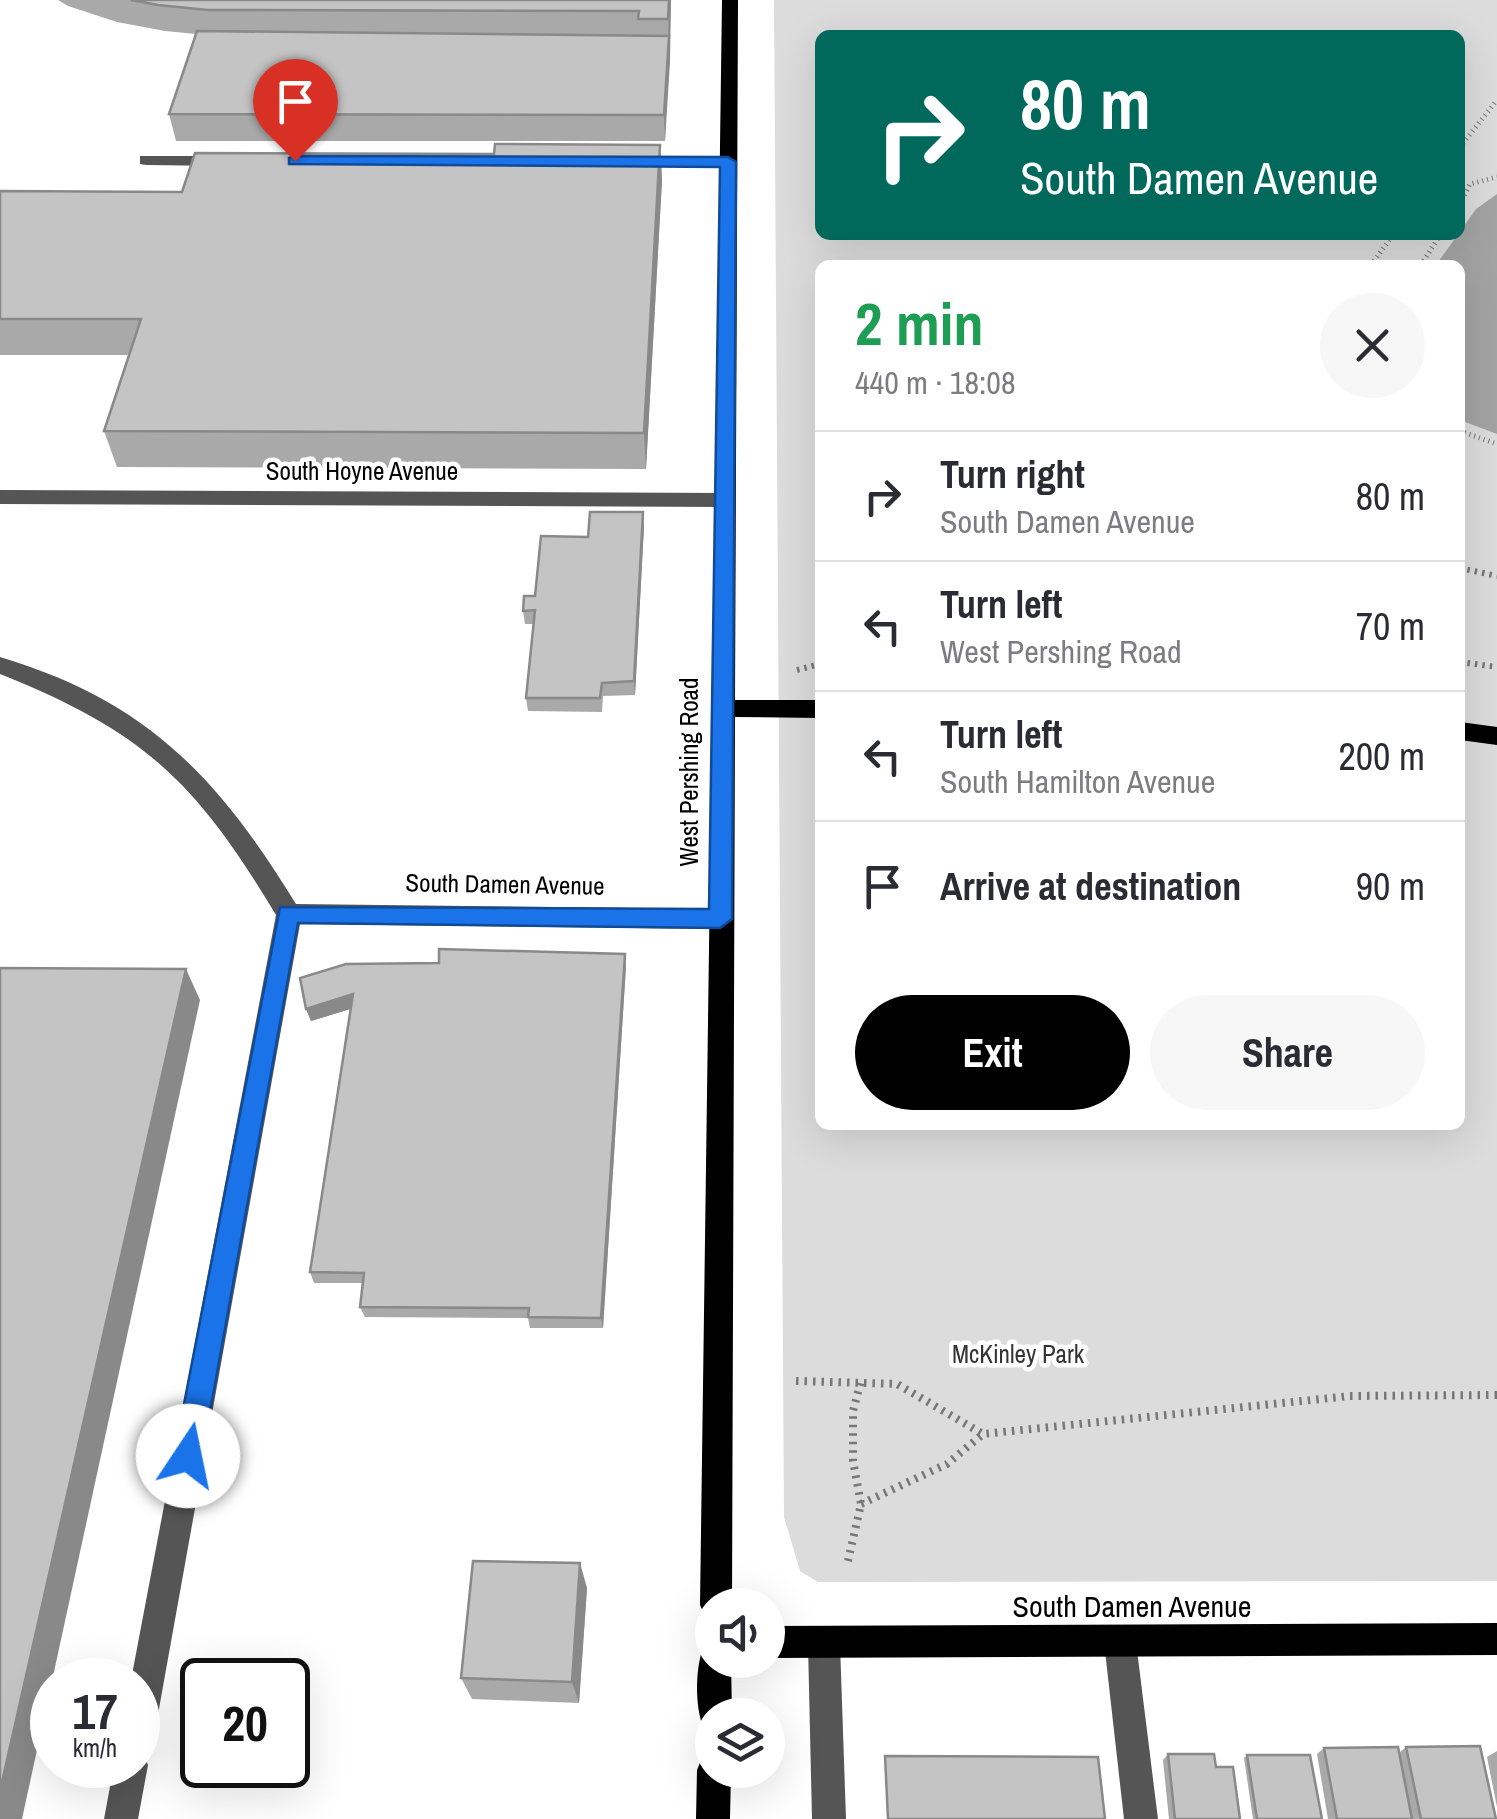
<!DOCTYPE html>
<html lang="en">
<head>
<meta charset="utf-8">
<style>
  body { margin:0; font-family:"Archivo Narrow",sans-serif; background:#f7f7f7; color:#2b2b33; height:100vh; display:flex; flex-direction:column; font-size:38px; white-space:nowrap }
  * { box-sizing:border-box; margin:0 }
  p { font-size:32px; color:#7c7c81 }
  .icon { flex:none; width:55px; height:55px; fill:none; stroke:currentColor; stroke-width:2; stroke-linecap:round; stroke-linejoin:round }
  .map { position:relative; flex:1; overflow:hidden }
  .details { position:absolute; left:815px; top:260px; width:650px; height:870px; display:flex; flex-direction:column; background:#fff; border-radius:15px; box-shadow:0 10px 40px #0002 }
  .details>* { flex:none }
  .top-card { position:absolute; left:815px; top:30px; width:650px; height:210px; border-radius:15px; box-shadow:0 10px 40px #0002; background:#00695c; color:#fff; overflow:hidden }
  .controls { position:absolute; left:695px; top:1588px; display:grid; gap:20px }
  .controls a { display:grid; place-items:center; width:90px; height:90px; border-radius:50%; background:#fff; box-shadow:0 10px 40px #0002; font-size:50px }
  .speed { position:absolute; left:30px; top:1658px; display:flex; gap:20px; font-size:50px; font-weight:700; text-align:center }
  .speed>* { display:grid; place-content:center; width:130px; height:130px; border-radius:50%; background:#fff; box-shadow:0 10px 40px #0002; line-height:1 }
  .speed small { font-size:25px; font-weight:400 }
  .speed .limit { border:5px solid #111; border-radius:15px; background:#fff; color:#111 }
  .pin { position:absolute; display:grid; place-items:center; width:85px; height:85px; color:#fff; margin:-102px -42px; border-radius:50% 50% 50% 0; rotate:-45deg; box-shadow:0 0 10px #0007 }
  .pin .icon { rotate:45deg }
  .me { position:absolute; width:110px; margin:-55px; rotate:11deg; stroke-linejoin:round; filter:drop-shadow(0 0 8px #0008) }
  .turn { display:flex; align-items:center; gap:35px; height:210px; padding:0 40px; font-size:45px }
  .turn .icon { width:130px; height:130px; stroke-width:2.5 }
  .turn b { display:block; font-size:70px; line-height:85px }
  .round { display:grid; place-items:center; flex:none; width:105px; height:105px; border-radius:52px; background:#f7f7f7 }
  .summary { display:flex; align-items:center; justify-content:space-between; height:170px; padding:0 40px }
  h1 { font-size:60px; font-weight:700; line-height:75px; color:#1e9e55 }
  .action { display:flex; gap:20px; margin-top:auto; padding:20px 40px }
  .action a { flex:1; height:115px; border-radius:60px; background:#000; color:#fff; font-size:40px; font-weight:700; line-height:115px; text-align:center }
  .action a+a { background:#f7f7f7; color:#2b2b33 }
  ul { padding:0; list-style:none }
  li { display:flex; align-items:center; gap:30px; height:130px; padding:0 40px; border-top:2px solid #e1e1e2 }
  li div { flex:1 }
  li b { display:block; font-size:38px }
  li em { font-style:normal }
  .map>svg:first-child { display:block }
</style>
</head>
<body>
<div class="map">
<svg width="1497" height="1819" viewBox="0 0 1497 1819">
  <rect width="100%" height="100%" fill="#fff"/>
  <path fill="#dcdcdc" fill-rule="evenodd" d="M774,0H1497V1581L818,1582L800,1571L784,1517ZM820,35H1460V235H820ZM820,265H1460V1125H820Z"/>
  <path fill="#a3a3a3" d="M1497,194V434L1460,420V265H1436L1476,209Z"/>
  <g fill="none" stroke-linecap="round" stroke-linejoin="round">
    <g stroke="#777" stroke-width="5" stroke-dasharray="1 4" stroke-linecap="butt">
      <path d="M1460,147L1497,100"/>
      <path d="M1460,204L1470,184L1497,177"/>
      <path d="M1371,265L1393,235"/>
      <path d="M1421,265L1440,235"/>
      <path d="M1460,431L1497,444"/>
    </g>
    <g stroke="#777" stroke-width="6" stroke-dasharray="2.5 5" stroke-linecap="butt">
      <path d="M1460,568L1497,576"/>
      <path d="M1460,662L1497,667"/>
      <path d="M797,670L820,664"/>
    </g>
    <g stroke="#777" stroke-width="8" stroke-dasharray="2.5 6" stroke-linecap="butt">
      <path d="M796,1381L897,1384L983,1434L1350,1396L1497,1395"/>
      <path d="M861,1504L947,1464L983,1434"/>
      <path d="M848,1561L861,1504L853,1461V1411L861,1381"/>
    </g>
    <g fill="#555" fill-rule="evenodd">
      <path d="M140,156H223L232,161L223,166L146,165L140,164Z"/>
      <path d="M728,157L734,158V166L628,167L619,162L628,157Z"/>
      <path d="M0,490L724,493L734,500L724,507L0,504Z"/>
      <path d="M0,657C147,701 218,777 296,904L720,909L729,912L733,919L729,926L720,929L300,924L155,1731L150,1743L138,1748V1680H131L276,915C196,782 145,732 0,674Z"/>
      <path d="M1120,1626L1131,1631L1136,1642L1158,1819H1124L1104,1642L1109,1631Z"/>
      <path d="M824,1628L835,1633L840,1644L846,1819H812L808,1644L813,1633Z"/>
      <path d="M138,1751L143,1753L148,1765L138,1819H104L114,1765H138Z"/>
    </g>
    <g fill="#000" fill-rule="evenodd">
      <path d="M722,0H738L735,700H820V718L735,717L732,1605H712V1620L705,1616L700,1605Z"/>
      <path d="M1460,722L1497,727V745L1460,740Z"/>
      <path d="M1497,1623V1655L768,1658V1626Z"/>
      <path d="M712,1645V1660H731L732,1715H712V1731L703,1727C695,1706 695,1670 703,1648Z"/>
      <path d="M712,1754V1770H731L730,1819H696L697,1770L702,1758Z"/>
    </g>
  </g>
  <g fill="#a9a9a9">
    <path d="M58,0H671L665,141H176L169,114L196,34L165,31L117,22L68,6Z"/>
    <path d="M660,145L662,180L646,469L117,467L104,431L129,355H0V191L182,192L494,154Z"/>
    <path d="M644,526L635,695L603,696L602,712L528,711L526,698L534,624H525L523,611L588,537Z"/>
    <path d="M626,966L603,1328H530L528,1318L365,1317L360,1307L363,1283H314L310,1272L350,1009L311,1021L306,1009Z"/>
    <path d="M587,1588L579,1703L472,1699L461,1678Z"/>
    <path d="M1406,1747L1496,1819H1328L1317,1754L1324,1748L1399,1753Z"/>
    <path d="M1497,1751V1807L1487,1757Z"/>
    <path d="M1168,1754L1216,1767L1240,1819H1169L1163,1760Z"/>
    <path d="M1247,1755L1322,1819H1253L1244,1758Z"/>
  </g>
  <g fill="#898989">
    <path d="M669,0H671L670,62L665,141L664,115L668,40Z"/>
    <path d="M660,145L662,180L646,469L644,433Z"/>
    <path d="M643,512L644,526L635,695L634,681Z"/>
    <path d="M625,954L626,966L603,1328L601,1318Z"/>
    <path d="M186,969L200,1000L22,1819H0V1791Z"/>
    <path d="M353,994L357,1007L311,1021L306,1009Z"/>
    <path d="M580,1563L587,1588L579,1703L572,1682Z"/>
  </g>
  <g fill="#c4c4c4" stroke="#898989" stroke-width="2.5">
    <path d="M131,0H669L668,19H638L639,11L208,10L158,5Z"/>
    <path d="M197,31L669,36L664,115L169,114Z"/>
    <path d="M495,144L660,145L644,433L104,431L141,319H0V191L182,192L195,153L494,154Z"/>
    <path d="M590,512H643L634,681L602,683L600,698H526L535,610L523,611L524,596H535L541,536L588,537Z"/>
    <path d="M439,949L625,954L601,1318L528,1317L529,1308L360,1307L364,1273L310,1272L353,994L306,1009L300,978L346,964L439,963Z"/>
    <path d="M0,968L186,969L0,1791Z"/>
    <path d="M473,1561L580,1563L572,1682L461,1678Z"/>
    <path d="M1480,1746L1496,1819H1421L1406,1747Z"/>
    <path d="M1398,1747L1412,1819H1337L1324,1748Z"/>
    <path d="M1168,1754H1214L1216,1767H1233L1240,1819H1175Z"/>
    <path d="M1247,1755H1310L1322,1819H1257Z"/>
    <path d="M885,1756L1098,1757L1105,1819H888Z"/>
  </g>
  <path fill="#1a73e8" stroke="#114b97" stroke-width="2.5" d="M295,156L728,157L736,162L732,919L720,928L298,923L202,1456L198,1465L188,1469L178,1465L174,1456L280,907L709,909L720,167L289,164V158Z"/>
  <g text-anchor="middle" stroke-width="9" stroke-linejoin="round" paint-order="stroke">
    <g font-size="25" fill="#000" stroke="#fff">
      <text x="362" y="480">South Hoyne Avenue</text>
      <text transform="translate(689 772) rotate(-90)" y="9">West Pershing Road</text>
      <text transform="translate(505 884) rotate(1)" y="9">South Damen Avenue</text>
    </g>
    <g font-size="25" fill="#333" stroke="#fff">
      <text x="1018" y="1363">McKinley Park</text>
    </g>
    <g font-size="30" fill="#000" stroke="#fff">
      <text x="1132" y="1617">South Damen Avenue</text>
    </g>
  </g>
</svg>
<div class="controls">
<a><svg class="icon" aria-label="sound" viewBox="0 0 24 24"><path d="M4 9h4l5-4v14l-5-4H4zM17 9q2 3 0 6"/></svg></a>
<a><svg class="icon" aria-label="layers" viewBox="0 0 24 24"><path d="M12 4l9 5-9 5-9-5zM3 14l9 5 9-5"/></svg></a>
</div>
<div class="speed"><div>17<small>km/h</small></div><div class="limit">20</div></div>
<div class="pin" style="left:295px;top:161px;background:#d93025"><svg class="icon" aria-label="arrive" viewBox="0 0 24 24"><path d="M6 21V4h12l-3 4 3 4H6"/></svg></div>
<svg class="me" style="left:188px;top:1456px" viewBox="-20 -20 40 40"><circle r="19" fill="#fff"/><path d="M0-13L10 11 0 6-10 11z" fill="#1a73e8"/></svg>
<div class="top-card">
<div class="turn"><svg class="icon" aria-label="right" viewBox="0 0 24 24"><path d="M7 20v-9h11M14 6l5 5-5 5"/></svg><div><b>80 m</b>South Damen Avenue</div></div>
</div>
<section class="details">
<div class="summary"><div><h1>2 min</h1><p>440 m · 18:08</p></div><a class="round"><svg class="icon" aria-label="close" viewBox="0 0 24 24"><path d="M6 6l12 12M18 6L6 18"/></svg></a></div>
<ul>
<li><svg class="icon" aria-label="right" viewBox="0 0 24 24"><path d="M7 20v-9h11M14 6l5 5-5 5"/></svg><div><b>Turn right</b><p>South Damen Avenue</p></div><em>80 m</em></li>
<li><svg class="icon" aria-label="left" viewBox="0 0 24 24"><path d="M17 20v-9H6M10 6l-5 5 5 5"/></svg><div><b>Turn left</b><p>West Pershing Road</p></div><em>70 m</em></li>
<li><svg class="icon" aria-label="left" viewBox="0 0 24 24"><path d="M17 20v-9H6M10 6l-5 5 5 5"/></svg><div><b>Turn left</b><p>South Hamilton Avenue</p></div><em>200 m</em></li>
<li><svg class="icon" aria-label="arrive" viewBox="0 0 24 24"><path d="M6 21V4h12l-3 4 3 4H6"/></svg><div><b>Arrive at destination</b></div><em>90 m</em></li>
</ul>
<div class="action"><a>Exit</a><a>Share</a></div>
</section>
</div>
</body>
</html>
